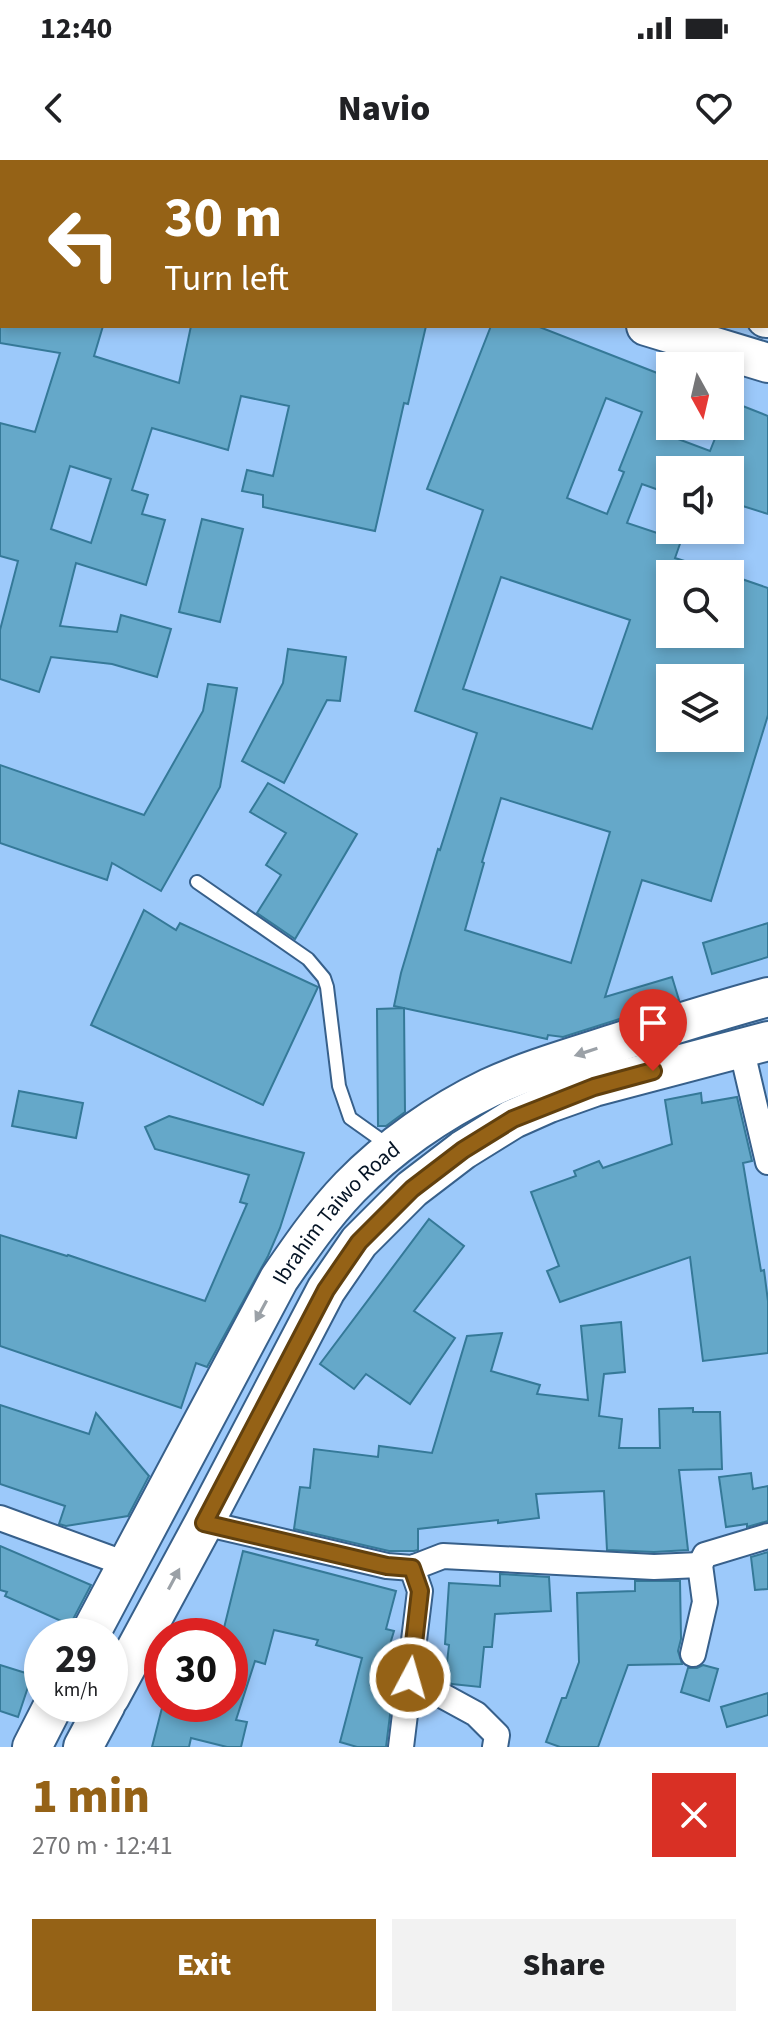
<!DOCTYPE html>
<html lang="en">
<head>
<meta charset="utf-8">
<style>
  body { margin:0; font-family:"Source Sans 3",sans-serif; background:#f2f2f2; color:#202124; height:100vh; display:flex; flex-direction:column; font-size:30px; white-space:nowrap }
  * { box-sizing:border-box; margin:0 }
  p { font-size:26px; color:#757577 }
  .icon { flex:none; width:44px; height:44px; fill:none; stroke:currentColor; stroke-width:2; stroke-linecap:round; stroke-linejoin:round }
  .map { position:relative; height:1587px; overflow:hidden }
  .drawer { display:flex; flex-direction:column; background:#fff; flex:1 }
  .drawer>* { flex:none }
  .banner { position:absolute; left:0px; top:0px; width:768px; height:168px; box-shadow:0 4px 12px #0003; background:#956216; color:#fff; overflow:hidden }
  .needle { width:52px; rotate:172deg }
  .tools { position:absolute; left:656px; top:192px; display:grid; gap:16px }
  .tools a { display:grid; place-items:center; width:88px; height:88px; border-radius:0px; background:#fff; box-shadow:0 4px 12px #0003; font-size:40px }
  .speed { position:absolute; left:24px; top:1458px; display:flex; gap:16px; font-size:40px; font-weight:700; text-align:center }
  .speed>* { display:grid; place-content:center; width:104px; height:104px; border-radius:50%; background:#fff; box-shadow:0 4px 12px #0003; line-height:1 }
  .speed small { font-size:20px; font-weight:400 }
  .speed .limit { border:12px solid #d22; background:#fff; color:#111 }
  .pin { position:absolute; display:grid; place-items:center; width:68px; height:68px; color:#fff; margin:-82px -34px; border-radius:50% 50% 50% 0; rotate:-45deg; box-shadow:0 0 8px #0007 }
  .pin .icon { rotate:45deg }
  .me { position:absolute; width:88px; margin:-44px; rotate:6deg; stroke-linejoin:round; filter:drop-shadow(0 0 6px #0008) }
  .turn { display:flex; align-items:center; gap:28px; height:168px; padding:0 32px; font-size:36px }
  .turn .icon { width:104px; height:104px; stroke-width:2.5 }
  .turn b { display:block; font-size:56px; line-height:68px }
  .round { display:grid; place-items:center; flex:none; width:84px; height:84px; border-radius:0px; background:#f2f2f2 }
  .head { display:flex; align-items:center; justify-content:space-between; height:136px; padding:0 32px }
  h1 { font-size:48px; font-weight:800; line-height:60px; color:#956216 }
  .button { display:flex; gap:16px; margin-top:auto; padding:16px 32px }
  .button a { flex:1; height:92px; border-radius:0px; background:#956216; color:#fff; font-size:32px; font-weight:800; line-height:92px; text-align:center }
  .button a+a { background:#f2f2f2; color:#202124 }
  .status { display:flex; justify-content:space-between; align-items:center; height:56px; padding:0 40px; background:#fff; direction:ltr }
  .status svg { height:22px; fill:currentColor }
  header { display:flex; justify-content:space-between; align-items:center; height:104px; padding:0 32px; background:#fff; font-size:36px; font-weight:800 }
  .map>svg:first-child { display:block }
</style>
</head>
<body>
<div class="status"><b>12:40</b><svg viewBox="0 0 49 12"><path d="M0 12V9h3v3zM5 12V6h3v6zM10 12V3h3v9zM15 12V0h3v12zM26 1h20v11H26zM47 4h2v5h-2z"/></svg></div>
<header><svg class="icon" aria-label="back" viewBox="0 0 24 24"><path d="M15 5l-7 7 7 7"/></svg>Navio<svg class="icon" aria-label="heart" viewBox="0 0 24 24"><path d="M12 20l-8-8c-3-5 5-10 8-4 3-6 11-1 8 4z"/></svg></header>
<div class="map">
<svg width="768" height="1587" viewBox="0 0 768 1587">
  <rect width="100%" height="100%" fill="#9cc9fa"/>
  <g fill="#65a8c9" stroke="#357998" stroke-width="2" fill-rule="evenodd">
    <path d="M0,166H103L94,196L179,223L191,166H426L408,244L404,243L375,371L263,347V335L242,331L247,310L273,316L289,246L241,236L228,290L152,268L132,330L148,335L142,354L165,360L146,425L76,403L60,466L117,472L121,455L171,469L157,517L112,504L51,497L39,532L0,519V470L18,401L0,396V263L35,272L60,193L0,183ZM70,306L111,319L91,383L51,369Z"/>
    <path d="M491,166H537L670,218V276L710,291L720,266H730V241L768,256V354L730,342L741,310H670V334L642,324L627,363L681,381L675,398L713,410L712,414H670V440L658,474H730V415L768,428V555L711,741L642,720L605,837L672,817L679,840L563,877L548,875L547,879L394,846L401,813L438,689L440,690L477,573L415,551L483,350L427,329ZM606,238L642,252L619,310L624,312L607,354L567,338ZM501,417L630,460L592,569L463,529ZM670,518H730V578H670ZM501,638L610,672L571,803L465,770L484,703L482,702Z"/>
    <path d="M202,359L243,369L220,462L179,452Z"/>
    <path d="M288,489L346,497L340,541L327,540L284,623L242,601L283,523Z"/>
    <path d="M208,524L237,528L220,627L161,731L112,703L107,720L0,683V605L144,655L203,551Z"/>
    <path d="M268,623L357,674L295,779L257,753L281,715L266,705L286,673L250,652Z"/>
    <path d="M144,750L176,770L180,763L318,827L263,945L91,865Z"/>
    <path d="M768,763V797L712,814L703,783Z"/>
    <path d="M404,848L405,952L386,966H378L377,849Z"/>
    <path d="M19,931L83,943L76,978L12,966Z"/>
    <path d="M701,933L702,943L737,937L752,1001L743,1003L761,1111L764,1110L768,1141V1193L703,1201L690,1097L560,1142L547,1111L559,1106L531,1032L576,1016L574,1011L599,1001L603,1008L672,984L665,940Z"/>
    <path d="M169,956L304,993L280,1068L268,1096L207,1207L196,1203L181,1248L0,1186V1075L67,1096L68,1095L205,1141L247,1044L240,1042L249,1015L155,989L145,967Z"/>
    <path d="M429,1059L464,1086L414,1151L455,1178L410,1244L366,1214L354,1229L320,1204Z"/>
    <path d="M621,1162L625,1212L604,1214L599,1256L622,1259L619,1288H660L659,1249L693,1248V1252H720L722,1309L679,1310L688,1390L654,1392L607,1390L604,1331L536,1334L539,1358L498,1363V1360L418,1369V1390L414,1391H389L294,1369L300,1327L310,1328L314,1289L378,1297L379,1286L432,1293L467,1176L502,1173L491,1211L540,1225L537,1234L588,1240L581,1166Z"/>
    <path d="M0,1245L89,1274L96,1253L149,1316L128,1356L66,1366L59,1364L65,1346L0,1324Z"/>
    <path d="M751,1313L753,1329L768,1326V1361L747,1367V1364L726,1367L719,1317Z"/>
    <path d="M0,1386L91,1425L70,1465L5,1436L7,1432L0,1430Z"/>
    <path d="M243,1391L396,1431L386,1469L394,1471L377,1527L393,1531L386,1587H357L340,1582L362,1498L316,1485L318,1480L274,1470L265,1504L255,1501L236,1560L247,1562L241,1587H227L191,1578L189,1587H152L163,1544H230V1476H222Z"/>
    <path d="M768,1392V1429L755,1430L751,1397Z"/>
    <path d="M500,1414L549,1417L551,1451L495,1454L492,1487H484L480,1527L452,1524L445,1520L449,1485L445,1484L449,1423L500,1426Z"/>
    <path d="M635,1421H680L681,1479L678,1491L682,1504L628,1505L598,1587H560L546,1582L562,1538H566L579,1502L577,1433L635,1431Z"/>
    <path d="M0,1505L32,1515L18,1557L0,1551Z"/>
    <path d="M703,1505L718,1509L709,1541L681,1532L688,1508H697Z"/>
    <path d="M768,1533V1555L727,1567L721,1547Z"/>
  </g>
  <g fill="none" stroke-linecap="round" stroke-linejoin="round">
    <defs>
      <path id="service" d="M197,722L308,799L324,818L327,827L339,926L350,958L388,985"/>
      <g id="minor">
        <path d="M242,2V0"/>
        <path d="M597,2L598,0"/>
        <path d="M741,887L768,1002"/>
        <path d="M0,1358L126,1404"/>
        <path d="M204,1363L387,1406L412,1408L443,1396L654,1407L700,1405"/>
        <path d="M693,1494L705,1442L700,1405L705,1395L768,1376"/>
        <path d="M410,1518L476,1554L497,1575L495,1587"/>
        <path d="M401,1587L420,1431L412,1408"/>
      </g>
      <g id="primary">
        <path d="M53,0L67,2"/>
        <path d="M0,32H2"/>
        <path d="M766,158H768"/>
        <path d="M646,166L768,203"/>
        <path id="s1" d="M89,1476L279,1119C301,1087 323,1055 350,1027C389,987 439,952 489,928C530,909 573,897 616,883C666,867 717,851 768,837"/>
        <path d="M110,1537L204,1363L326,1130L359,1082L412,1029L463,990L513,959L549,943L594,927L768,881"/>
        <path d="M32,1587L54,1544"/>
        <path d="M83,1587L106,1544"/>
      </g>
    </defs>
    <use href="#service" stroke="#37608b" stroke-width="16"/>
    <use href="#minor" stroke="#37608b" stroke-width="28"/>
    <use href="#primary" stroke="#37608b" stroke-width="42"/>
    <use href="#service" stroke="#fff" stroke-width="12"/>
    <use href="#minor" stroke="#fff" stroke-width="24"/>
    <use href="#primary" stroke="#fff" stroke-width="38"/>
  </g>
  <defs><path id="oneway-solid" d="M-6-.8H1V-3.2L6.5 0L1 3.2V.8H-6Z" transform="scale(2)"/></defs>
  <g fill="#9ba1a7">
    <use href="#oneway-solid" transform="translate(586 892) rotate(162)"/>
    <use href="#oneway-solid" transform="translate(261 1151) rotate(118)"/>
    <use href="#oneway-solid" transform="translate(174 1419) rotate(-62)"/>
  </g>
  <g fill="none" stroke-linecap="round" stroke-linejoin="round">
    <defs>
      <path id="route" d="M410,1518L420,1431L412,1408L387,1406L204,1363L326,1130L359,1082L412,1029L463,990L513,959L594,927L653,911"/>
    </defs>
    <use href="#route" stroke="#61400e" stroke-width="20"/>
    <use href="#route" stroke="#956216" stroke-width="14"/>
  </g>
  <g text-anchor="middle" stroke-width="6" stroke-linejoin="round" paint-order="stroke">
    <g font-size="22" fill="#041324" stroke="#d5e8fc">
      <text dy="8" stroke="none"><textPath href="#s1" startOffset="492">Ibrahim Taiwo Road</textPath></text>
    </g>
  </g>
</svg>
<div class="tools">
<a><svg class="needle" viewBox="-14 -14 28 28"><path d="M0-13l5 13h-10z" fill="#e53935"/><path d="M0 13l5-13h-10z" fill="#757577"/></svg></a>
<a><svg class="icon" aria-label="sound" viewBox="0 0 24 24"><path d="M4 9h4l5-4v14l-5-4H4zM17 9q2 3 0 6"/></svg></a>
<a><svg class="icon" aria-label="search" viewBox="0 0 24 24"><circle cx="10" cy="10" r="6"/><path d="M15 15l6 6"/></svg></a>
<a><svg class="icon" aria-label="layers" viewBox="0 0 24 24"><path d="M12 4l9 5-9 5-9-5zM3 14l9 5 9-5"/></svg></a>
</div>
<div class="speed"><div>29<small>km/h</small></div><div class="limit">30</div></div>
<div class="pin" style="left:653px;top:911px;background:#d93025"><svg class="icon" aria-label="arrive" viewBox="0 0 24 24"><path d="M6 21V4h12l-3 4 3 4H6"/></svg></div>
<svg class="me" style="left:410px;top:1518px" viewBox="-20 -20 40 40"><circle r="17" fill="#956216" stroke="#fff" stroke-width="3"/><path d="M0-11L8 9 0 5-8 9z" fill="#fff"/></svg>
<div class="banner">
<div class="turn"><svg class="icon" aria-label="left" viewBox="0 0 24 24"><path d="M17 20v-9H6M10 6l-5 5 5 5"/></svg><div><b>30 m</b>Turn left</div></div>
</div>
</div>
<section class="drawer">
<div class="head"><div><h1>1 min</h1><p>270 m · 12:41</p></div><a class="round" style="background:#d93025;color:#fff"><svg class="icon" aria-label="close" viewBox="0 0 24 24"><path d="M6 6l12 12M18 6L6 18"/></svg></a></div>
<div class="button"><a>Exit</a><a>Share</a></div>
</section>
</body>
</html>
